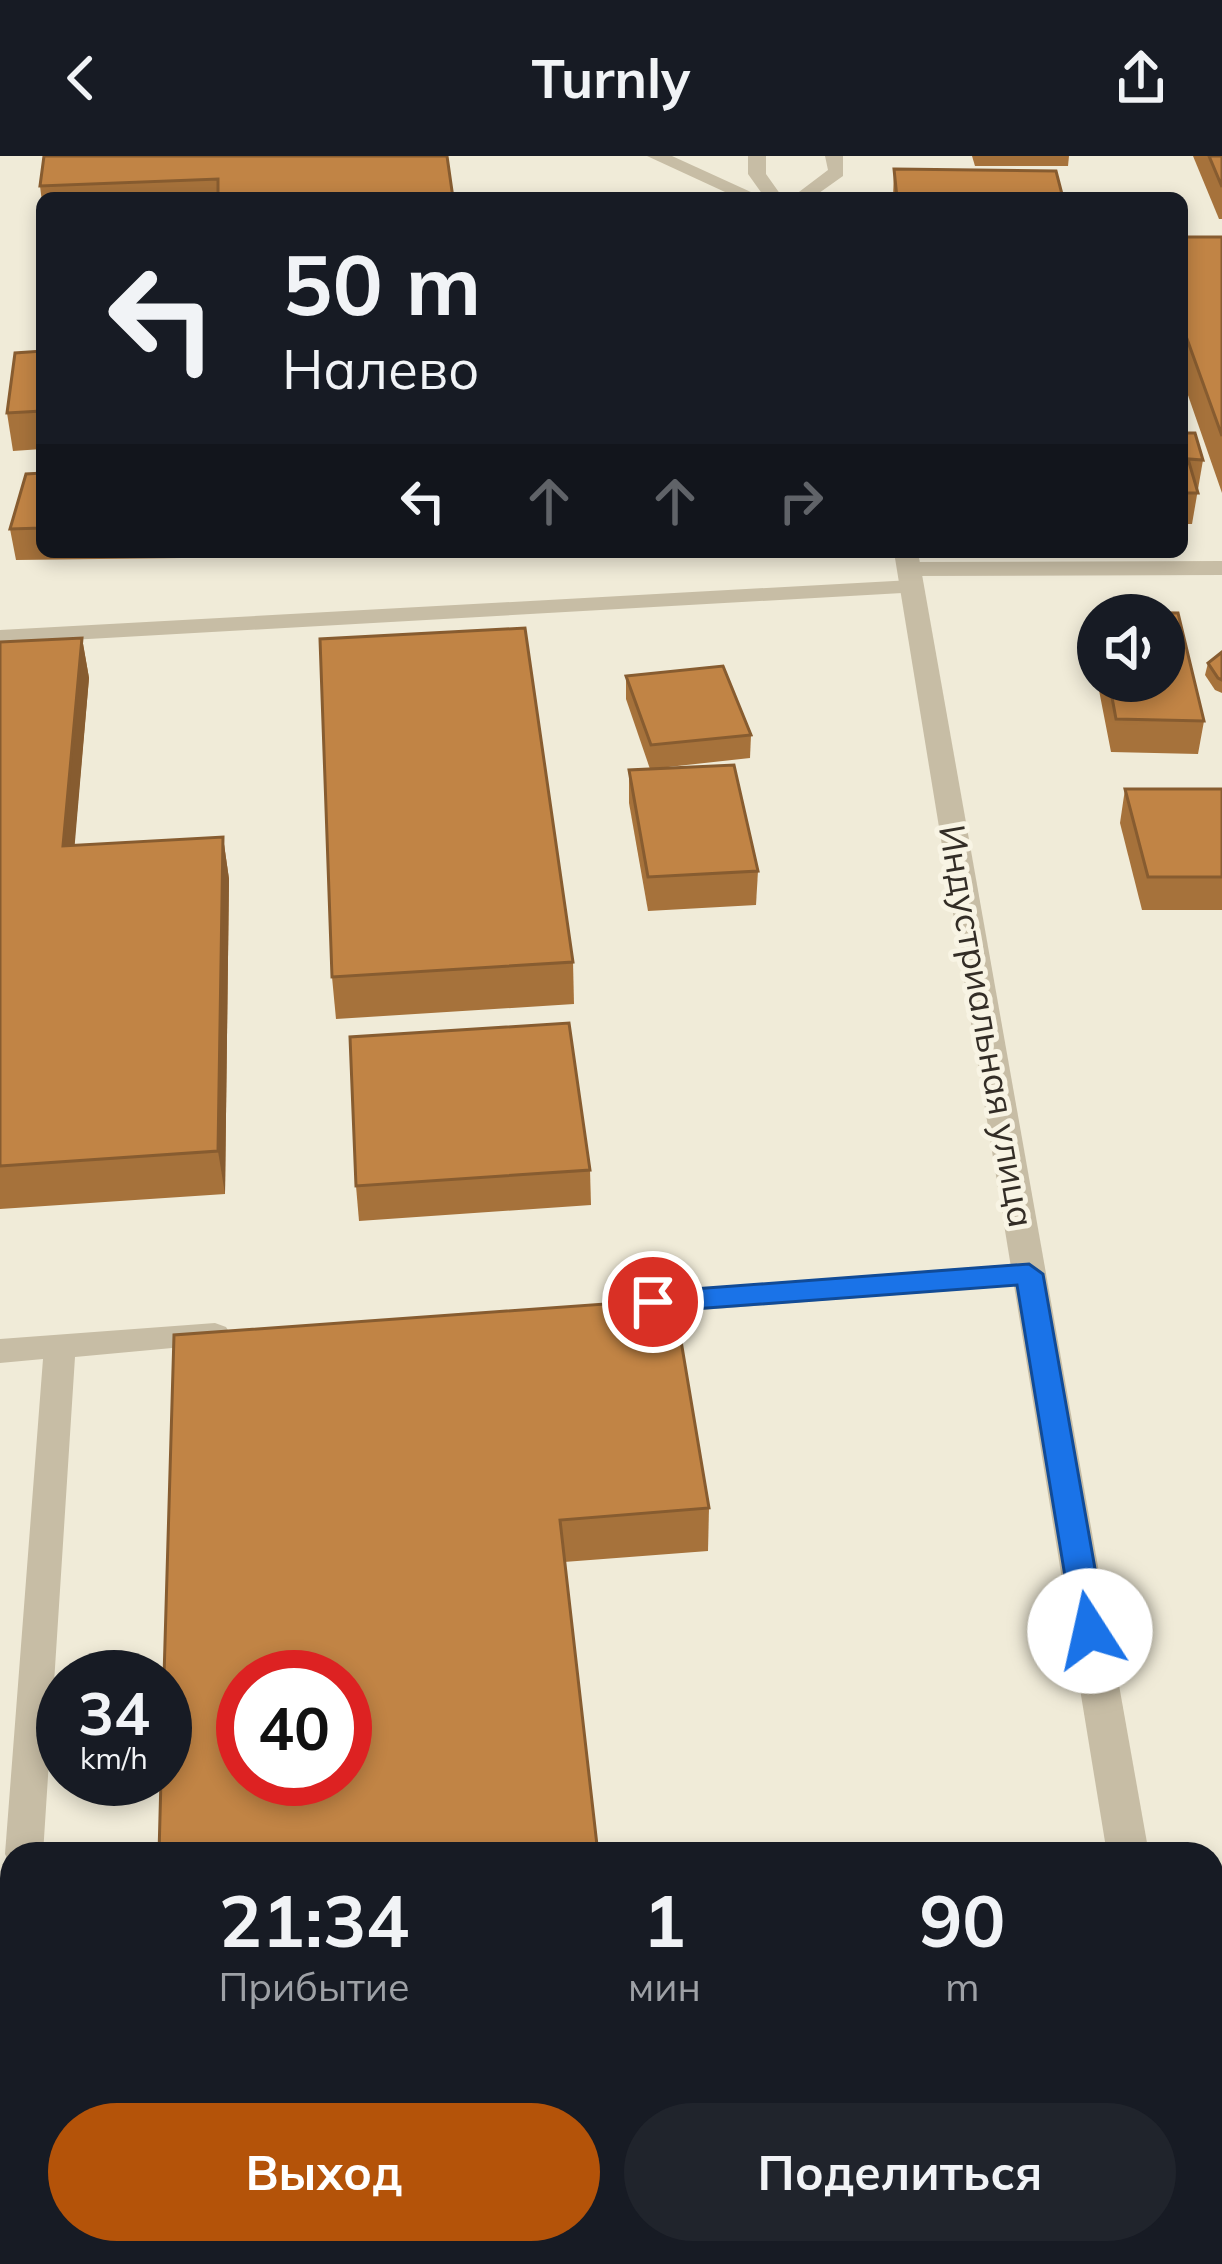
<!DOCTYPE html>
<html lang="ru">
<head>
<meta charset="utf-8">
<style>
  body { margin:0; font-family:Mulish,sans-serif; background:#20242c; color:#f1f3f6; height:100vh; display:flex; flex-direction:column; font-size:45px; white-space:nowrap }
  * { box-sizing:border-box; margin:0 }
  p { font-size:39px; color:#9ea1a6 }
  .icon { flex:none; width:66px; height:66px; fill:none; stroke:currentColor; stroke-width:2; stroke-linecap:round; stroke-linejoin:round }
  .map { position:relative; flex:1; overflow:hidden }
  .drawer { position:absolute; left:0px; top:1686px; width:1224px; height:423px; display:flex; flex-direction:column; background:#171b24; border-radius:36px 36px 0 0; box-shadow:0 6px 18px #0003 }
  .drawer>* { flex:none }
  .hud { position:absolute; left:36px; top:36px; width:1152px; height:366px; border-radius:18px; box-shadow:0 6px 18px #0003; background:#171b24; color:#f1f3f6; overflow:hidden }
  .tools { position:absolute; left:1077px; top:438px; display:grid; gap:24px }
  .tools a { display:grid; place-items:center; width:108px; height:108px; border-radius:50%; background:#171b24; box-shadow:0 6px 18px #0003; font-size:60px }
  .speed { position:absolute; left:36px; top:1494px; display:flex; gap:24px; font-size:60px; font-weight:700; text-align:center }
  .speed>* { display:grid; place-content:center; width:156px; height:156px; border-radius:50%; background:#171b24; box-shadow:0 6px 18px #0003; line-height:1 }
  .speed small { font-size:30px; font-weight:400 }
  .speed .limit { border:18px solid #d22; background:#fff; color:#111 }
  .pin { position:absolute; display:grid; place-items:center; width:102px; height:102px; color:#fff; margin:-51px; border:6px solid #fff; border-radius:50%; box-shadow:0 3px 12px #0007 }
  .me { position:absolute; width:132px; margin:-66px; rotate:350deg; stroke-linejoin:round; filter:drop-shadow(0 0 9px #0008) }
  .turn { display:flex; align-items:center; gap:42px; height:252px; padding:0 48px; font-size:54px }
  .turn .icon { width:156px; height:156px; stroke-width:2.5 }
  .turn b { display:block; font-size:84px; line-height:102px }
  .lanes { display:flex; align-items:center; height:114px; padding:0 48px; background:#0003; justify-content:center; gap:60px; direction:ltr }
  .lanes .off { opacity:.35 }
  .eta { display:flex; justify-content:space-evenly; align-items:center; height:204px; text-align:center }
  .eta b { font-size:72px; font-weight:700; line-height:84px }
  .cta { display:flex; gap:24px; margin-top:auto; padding:24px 48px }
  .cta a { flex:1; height:138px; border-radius:72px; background:#b45309; color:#fff; font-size:48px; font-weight:700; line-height:138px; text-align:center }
  .cta a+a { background:#20242c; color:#f1f3f6 }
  header { display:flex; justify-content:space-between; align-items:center; height:156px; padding:0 48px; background:#171b24; font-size:54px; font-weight:700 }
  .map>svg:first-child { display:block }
</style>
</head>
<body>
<header><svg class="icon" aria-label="back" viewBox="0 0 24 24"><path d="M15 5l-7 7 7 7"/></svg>Turnly<svg class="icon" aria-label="share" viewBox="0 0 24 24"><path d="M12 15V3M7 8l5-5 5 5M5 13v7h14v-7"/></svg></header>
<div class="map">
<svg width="1222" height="2108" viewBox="0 0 1222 2108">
  <rect width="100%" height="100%" fill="#f0ebd8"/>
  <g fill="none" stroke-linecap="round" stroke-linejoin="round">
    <g fill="#c7bda5" fill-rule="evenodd">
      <path d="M748,0H766V18L783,42H765L748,18Z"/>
      <path d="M825,0H843V20L812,42H791L828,14Z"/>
      <path d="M1222,405V419L909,420L898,413L909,406Z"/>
      <path d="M912,424L923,431L920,436L0,488V474Z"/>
      <path d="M1029,1107L1044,1118L1029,1129L634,1159L623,1156L618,1148L623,1140L634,1137Z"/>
      <path d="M215,1167L226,1171L231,1179L226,1187L75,1201L43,1698H12L11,1710L5,1698L43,1203L0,1207V1183Z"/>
      <path d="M12,1850V2054L0,2058V1854Z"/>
    </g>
    <path fill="#c7bda5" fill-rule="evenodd" d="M647,0H672L764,42H738Z"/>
    <g fill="#c7bda5" fill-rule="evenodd">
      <path d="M894,396H918L1149,1698H1107Z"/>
      <path d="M1214,2081L1222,2108H1174L1173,2097H1212Z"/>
    </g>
  </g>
  <g fill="#a6723b" fill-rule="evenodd">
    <path d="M44,0L453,42H42V46L40,30Z"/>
    <path d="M972,0H1069L1068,10H975Z"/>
    <path d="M1193,0H1222V63H1219Z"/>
    <path d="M894,13L1063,42H893Z"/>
    <path d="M1182,81H1222V337L1182,222Z"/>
    <path d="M42,195V293L13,295L7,257Z"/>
    <path d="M1182,277L1203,304L1192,368H1182Z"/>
    <path d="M42,317V396H183L182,402L16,404L10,373Z"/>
    <path d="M298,396H362L299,398Z"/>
    <path d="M1095,456L1204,565L1198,598L1111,596L1090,488ZM1098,459L1164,525H1098Z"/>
    <path d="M82,482L89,522L74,690L223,681L229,723L225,1038L0,1053V486Z"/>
    <path d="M1222,496V537L1215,534L1205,519L1208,507Z"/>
    <path d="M626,520L751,579L750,602L650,613L626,543Z"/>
    <path d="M629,614L758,715L756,749L648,755L629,647Z"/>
    <path d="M1125,633H1222V754H1142L1120,667Z"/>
    <path d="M573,806L574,848L336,863L332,821Z"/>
    <path d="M590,1014L591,1049L359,1065L356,1030Z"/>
    <path d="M174,1179L709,1352L708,1395L564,1406Z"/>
  </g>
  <g fill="#875c30">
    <path d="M82,482L89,522L71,732L63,690Z"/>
    <path d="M223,681L229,723L225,1038L218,995Z"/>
  </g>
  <g fill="#c18445" stroke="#875c30" stroke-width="3" fill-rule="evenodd">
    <path d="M44,0H447L453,42H218V23L40,30Z"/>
    <path d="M1209,0H1222V31Z"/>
    <path d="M894,13L1056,15L1063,42H897Z"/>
    <path d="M1182,81H1222V280L1182,169Z"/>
    <path d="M42,195V255L7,257L15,197Z"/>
    <path d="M1182,277H1195L1203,304L1188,303L1198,337H1182Z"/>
    <path d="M42,317V372L10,373L26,318Z"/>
    <path d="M1095,456L1178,457L1204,565L1116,563L1109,525H1164V459H1098V471Z"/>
    <path d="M525,472L573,806L332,821L320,483Z"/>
    <path d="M82,482L63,690L223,681L218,995L0,1010V486Z"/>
    <path d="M1222,496V524L1218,522L1208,507Z"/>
    <path d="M723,510L751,579L651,589L626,520Z"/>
    <path d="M734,609L758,715L648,721L629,614Z"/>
    <path d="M1125,633H1222V721H1148Z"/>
    <path d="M569,867L590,1014L356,1030L350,881Z"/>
    <path d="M674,1143L709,1352L560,1364L598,1698H159L161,1623H165L164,1521L174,1179ZM243,1521H345V1623H243Z"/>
    <path d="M147,2097H643L644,2108H147Z"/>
  </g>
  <path fill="#1a73e8" stroke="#114b97" stroke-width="3" d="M1029,1108L1043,1118L1106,1475L1090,1488L1074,1475L1017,1129L653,1156L639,1146L653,1136Z"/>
  <g text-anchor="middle" stroke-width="10" stroke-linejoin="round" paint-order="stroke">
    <g font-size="36" fill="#332d26" stroke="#f8f4e4">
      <text transform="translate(987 870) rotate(80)" y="13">Индустриальная улица</text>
    </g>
  </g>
</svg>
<div class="tools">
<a><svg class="icon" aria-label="sound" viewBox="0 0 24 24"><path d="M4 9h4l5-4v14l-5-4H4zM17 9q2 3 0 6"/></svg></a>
</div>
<div class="speed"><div>34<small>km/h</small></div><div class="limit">40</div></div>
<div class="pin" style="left:653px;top:1146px;background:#d93025"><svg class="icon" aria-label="arrive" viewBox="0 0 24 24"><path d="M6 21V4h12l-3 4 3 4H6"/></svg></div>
<svg class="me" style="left:1090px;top:1475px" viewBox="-20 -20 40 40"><circle r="19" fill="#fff"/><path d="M0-13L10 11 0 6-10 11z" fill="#1a73e8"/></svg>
<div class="hud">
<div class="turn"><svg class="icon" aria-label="left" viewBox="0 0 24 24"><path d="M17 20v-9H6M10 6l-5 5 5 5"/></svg><div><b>50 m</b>Налево</div></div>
<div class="lanes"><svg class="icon" aria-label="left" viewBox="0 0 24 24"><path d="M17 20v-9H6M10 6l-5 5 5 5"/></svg><svg class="icon off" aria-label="ahead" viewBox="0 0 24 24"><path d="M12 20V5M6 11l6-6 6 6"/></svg><svg class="icon off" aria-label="ahead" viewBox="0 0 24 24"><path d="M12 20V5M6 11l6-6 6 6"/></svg><svg class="icon off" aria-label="right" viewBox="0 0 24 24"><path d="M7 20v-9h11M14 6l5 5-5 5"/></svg></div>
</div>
<section class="drawer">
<div class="eta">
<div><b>21:34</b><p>Прибытие</p></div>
<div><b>1</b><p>мин</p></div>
<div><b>90</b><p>m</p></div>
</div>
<div class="cta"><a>Выход</a><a>Поделиться</a></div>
</section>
</div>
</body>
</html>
